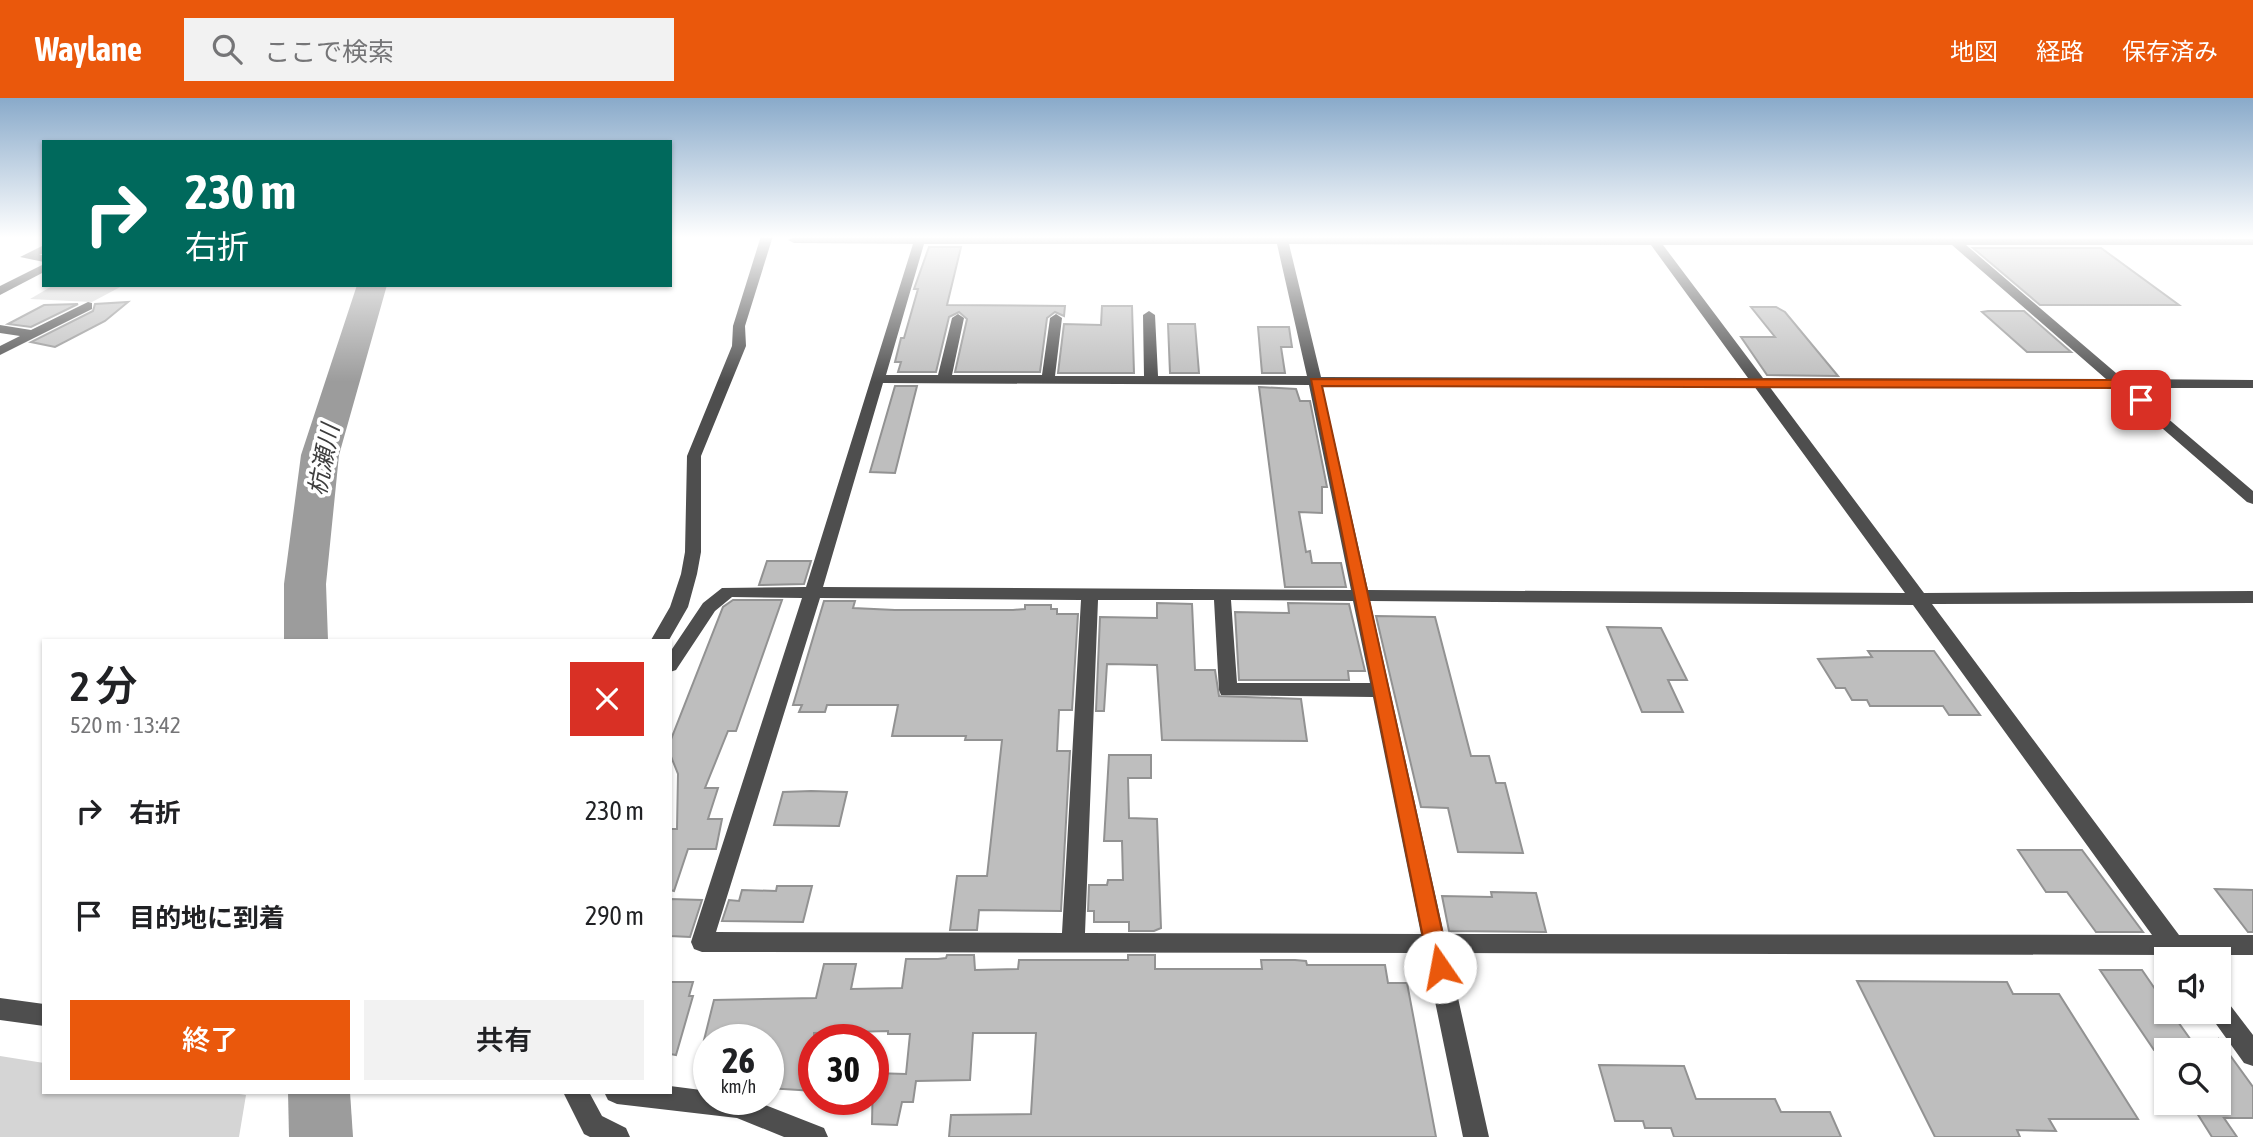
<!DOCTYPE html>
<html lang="ja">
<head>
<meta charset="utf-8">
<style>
  body { margin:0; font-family:"Asap Condensed","Noto Sans JP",sans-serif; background:#f2f2f2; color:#202124; height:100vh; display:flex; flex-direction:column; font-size:26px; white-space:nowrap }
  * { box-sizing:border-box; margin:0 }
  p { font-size:23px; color:#757577 }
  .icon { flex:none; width:38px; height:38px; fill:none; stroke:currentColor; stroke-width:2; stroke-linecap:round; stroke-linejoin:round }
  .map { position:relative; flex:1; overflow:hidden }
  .side { position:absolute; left:42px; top:541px; width:630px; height:455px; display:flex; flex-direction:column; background:#fff; border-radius:0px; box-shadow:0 2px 5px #0004 }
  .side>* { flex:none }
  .banner { position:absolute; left:42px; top:42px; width:630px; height:147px; border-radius:0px; box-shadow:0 2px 5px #0004; background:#00695c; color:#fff; overflow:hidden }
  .controls { position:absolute; left:2154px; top:849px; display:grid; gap:14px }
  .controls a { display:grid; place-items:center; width:77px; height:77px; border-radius:0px; background:#fff; box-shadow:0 2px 5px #0004; font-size:35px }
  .speed { position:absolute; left:693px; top:926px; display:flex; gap:14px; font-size:35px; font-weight:700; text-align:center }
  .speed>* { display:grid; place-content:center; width:91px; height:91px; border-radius:50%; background:#fff; box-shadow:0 2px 5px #0004; line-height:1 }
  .speed small { font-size:18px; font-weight:400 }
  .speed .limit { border:10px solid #d22; background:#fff; color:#111 }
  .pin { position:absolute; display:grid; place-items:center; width:60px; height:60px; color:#fff; margin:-30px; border-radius:14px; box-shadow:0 4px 10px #0006 }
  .me { position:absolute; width:77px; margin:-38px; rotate:348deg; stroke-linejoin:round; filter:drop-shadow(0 0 5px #0008) }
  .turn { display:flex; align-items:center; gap:24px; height:147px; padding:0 28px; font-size:32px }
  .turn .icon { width:91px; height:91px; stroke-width:2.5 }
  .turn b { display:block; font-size:49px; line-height:60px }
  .round { display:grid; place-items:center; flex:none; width:74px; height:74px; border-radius:0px; background:#f2f2f2 }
  .headline { display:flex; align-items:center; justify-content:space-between; height:119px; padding:0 28px }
  h1 { font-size:42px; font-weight:600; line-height:52px }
  .action { display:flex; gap:14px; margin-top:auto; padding:14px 28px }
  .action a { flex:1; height:80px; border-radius:0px; background:#ea580c; color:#fff; font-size:28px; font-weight:600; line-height:80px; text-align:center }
  .action a+a { background:#f2f2f2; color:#202124 }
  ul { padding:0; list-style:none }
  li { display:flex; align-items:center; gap:21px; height:105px; padding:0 28px }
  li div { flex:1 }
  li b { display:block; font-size:26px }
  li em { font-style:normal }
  header { display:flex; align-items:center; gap:42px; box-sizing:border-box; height:98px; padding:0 35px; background:#ea580c; color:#fff }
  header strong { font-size:33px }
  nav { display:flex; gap:38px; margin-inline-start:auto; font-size:24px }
  .search { width:490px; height:63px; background:#f2f2f2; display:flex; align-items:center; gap:18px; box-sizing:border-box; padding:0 24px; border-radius:0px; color:#757577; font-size:26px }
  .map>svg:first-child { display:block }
</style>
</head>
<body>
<header>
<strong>Waylane</strong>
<div class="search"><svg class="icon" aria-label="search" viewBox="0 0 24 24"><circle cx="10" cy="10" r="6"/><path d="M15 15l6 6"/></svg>ここで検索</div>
<nav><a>地図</a><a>経路</a><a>保存済み</a></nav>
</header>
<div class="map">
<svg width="2253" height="1039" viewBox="0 0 2253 1039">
  <rect width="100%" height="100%" fill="#fff"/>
  <g fill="#d5d5d5">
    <path d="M54,187H124L92,204L30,201Z"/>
    <path d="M0,958L44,965V994H226L246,997L239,1039H0Z"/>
  </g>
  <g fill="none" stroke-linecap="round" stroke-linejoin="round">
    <g fill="#9c9c9c" fill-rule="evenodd">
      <path d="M357,187H387L339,357L326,486L328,542H284V486L301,357Z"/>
      <path d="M288,994H350L353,1039H289Z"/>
    </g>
  </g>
  <g fill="#bebebe" stroke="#929292" stroke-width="2">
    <path d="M929,149H961L947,207L1065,208L1064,218L1055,214L1047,220L1040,274H955L967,221L959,214L949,219L936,274H898L901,264H895L901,240H904L918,191H914Z"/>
    <path d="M1973,150H2101L2179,207H2040Z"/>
    <path d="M128,204L105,223L55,249L31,244L93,213L95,206Z"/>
    <path d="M78,206L31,229L8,226L44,207Z"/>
    <path d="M1102,208H1132L1134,275H1058L1064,226L1101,227Z"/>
    <path d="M1751,209H1776L1785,214L1838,278L1767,277L1741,239H1775Z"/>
    <path d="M1988,213H2024L2071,254H2027L1982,214Z"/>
    <path d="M1168,226H1195L1199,275H1170Z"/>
    <path d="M1258,229H1289L1292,249H1281L1285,275H1262Z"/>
    <path d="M895,288H917L895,375L870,374Z"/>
    <path d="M1259,289L1296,291L1300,303H1310L1327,389H1322V415L1299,414L1306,454L1310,453L1312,465H1341L1346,489H1285Z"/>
    <path d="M767,463H811L804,486L759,487Z"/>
    <path d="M733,502H782L736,633H728L705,690H718L708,721H722L716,751H688L674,793L670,792V731H677L678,676L670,656V644L723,509Z"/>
    <path d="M824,503H855L853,510L895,512H1013L1025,511V507H1051V511H1057V516H1078L1072,612H1059L1057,653H1070L1061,813L979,812L977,832H950L957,778H987L1002,642H965L966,638H892L898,607H827L825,614H799L802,607H793Z"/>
    <path d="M1157,505L1192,506L1195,572H1215L1219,598L1301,601L1307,643L1162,642L1157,567L1107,566L1104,613H1096L1100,519L1157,520Z"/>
    <path d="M1288,505L1349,506L1365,573H1348L1349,582H1239L1235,514L1289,515Z"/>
    <path d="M1376,518L1435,519L1471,658H1489L1496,685H1505L1523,755L1458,754L1448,710L1421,709Z"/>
    <path d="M1607,529L1661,530L1687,582H1668L1683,614H1642Z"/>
    <path d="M1868,553H1934L1980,617H1949L1943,608H1870L1867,602H1852L1845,590H1836L1818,561L1872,559Z"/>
    <path d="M1109,657H1151V680H1128L1129,720L1157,721L1161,830L1154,833H1129V824H1094V813H1088L1089,787H1107L1108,782H1123L1122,743H1104Z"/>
    <path d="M811,693L847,694L839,728L774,727L783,694Z"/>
    <path d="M2018,752H2082L2143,834H2096L2067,794H2046Z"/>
    <path d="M777,788H812L803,824L722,823L729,802L739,803L742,792L776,793Z"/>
    <path d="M2215,791L2253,792V834H2248Z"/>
    <path d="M1491,794L1536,795L1546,834L1449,833L1442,798L1492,799Z"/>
    <path d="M670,801L702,802L690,839L670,838Z"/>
    <path d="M947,857H974L975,872L1018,871L1019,862H1128V857H1155V871H1262L1261,862H1295L1306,863L1307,867H1385L1388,885H1407L1436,1039H949L951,1017L1031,1016L1036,935H973L970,982L916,983L913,1004H902L897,1027L872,1026L873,975L906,976L910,936H888V933L814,935V993L768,990V942H704L714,902L816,900L824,866H856L851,891L902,890L906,861H938L946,860Z"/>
    <path d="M2100,872H2142L2166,907V914H2171L2198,952H2154Z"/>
    <path d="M1857,883L2007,884L2013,896H2059L2138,1021H2049L2056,1033L2017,1032L2020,1039H1935Z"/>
    <path d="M670,884H693L689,898H693L676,957L670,956Z"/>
    <path d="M2219,942L2253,989V1020H2224L2237,1039H2212L2190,1004H2214L2219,1012Z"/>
    <path d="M1599,967L1684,968L1696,1001H1775L1781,1014H1830L1841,1039H1674L1671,1030H1645L1643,1023H1615Z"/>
  </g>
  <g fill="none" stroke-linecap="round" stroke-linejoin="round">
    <g fill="#4e4e4e" fill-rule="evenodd">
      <path d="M761,138H773L745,228L746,248L701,358V454L697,476L688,509L669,542H651L670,509L681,476L685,454L687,358L732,248L733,228Z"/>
      <path d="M915,138L2253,141V147H1966L2123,281L2253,282V290H2132L2253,393V406L2247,404L2116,290L1769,288L1924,495L2253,493V505L1932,506L2179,837H2253V857H2192L2195,861H2170L2167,857L1448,855L1489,1039H1463L1425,855L702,854L694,851L691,844L802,500L732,499L715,513L676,572L670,574V554L703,505L722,490L806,489L913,146L794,145L788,142L794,139ZM924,146H1277L1307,278H1158L1155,217L1149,213L1143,217L1144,278H1055L1062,220L1056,216L1050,220L1042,277H952L964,220L958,216L952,220L938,277H886ZM1289,146L1651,147L1748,280L1321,279ZM1663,147H1952L2106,281L1763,280ZM883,285L1309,287L1351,492L823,489ZM1322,287L1754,288L1905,495L1368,492ZM820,500L1081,502L1062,835L716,834ZM1098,502H1214L1219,592L1221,597L1373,599L1421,836L1085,835ZM1231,502L1353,503L1370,585H1237ZM1370,503L1913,507L2152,837L1444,836Z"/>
      <path d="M44,147V155L39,157H44V164L20,159Z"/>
      <path d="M44,166V174L0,197V188Z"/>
      <path d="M88,204L92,205V211L0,257V248L20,238L0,235V227L31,232Z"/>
      <path d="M0,900L44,906V928L0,922Z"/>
      <path d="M2219,900L2227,903L2253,937V968L2244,965L2211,919L2208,914H2219Z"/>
      <path d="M670,988L709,993V1001H750L824,1030L828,1039H784L737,1020L617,1006L608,1002L604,994H670Z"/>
      <path d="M563,994H589L602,1018L626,1030L630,1039H590L584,1036Z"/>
    </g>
  </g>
  <linearGradient id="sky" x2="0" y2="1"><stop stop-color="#89aaca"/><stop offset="0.49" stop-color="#fff"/><stop offset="1" stop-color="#fff" stop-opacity="0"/></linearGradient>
  <rect width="2253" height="284" fill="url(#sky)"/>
  <path fill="#ea580c" stroke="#983908" stroke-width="2" d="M1311,281L2122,282L2147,302L2136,305L2119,290L1322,288L1450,869L1447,876L1440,879L1432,876L1429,869Z"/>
  <g text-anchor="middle" stroke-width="7" stroke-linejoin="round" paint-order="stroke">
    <g font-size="24" font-style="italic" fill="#3d3d3d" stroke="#fff">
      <text transform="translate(324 362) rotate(-79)" y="8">杭瀬川</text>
    </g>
  </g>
</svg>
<div class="controls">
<a><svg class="icon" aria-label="sound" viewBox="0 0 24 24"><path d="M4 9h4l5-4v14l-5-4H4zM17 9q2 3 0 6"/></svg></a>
<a><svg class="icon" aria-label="search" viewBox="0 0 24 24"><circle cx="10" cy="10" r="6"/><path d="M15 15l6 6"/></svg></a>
</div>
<div class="speed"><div>26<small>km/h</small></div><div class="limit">30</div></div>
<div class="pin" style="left:2141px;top:302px;background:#d93025"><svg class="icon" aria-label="arrive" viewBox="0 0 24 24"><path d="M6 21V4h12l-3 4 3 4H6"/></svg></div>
<svg class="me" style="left:1440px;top:869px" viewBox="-20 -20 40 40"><circle r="19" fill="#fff"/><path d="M0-13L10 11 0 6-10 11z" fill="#ea580c"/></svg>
<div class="banner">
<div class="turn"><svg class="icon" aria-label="right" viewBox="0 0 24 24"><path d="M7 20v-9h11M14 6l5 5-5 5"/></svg><div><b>230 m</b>右折</div></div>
</div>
<section class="side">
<div class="headline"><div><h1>2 分</h1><p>520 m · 13:42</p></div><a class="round" style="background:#d93025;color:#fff"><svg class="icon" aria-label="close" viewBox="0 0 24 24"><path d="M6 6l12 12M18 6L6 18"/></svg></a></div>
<ul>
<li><svg class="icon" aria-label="right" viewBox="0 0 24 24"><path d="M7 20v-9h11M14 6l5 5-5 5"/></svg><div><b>右折</b></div><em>230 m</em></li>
<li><svg class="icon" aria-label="arrive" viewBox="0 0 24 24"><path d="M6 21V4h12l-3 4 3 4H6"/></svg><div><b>目的地に到着</b></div><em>290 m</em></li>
</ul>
<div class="action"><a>終了</a><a>共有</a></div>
</section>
</div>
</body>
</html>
